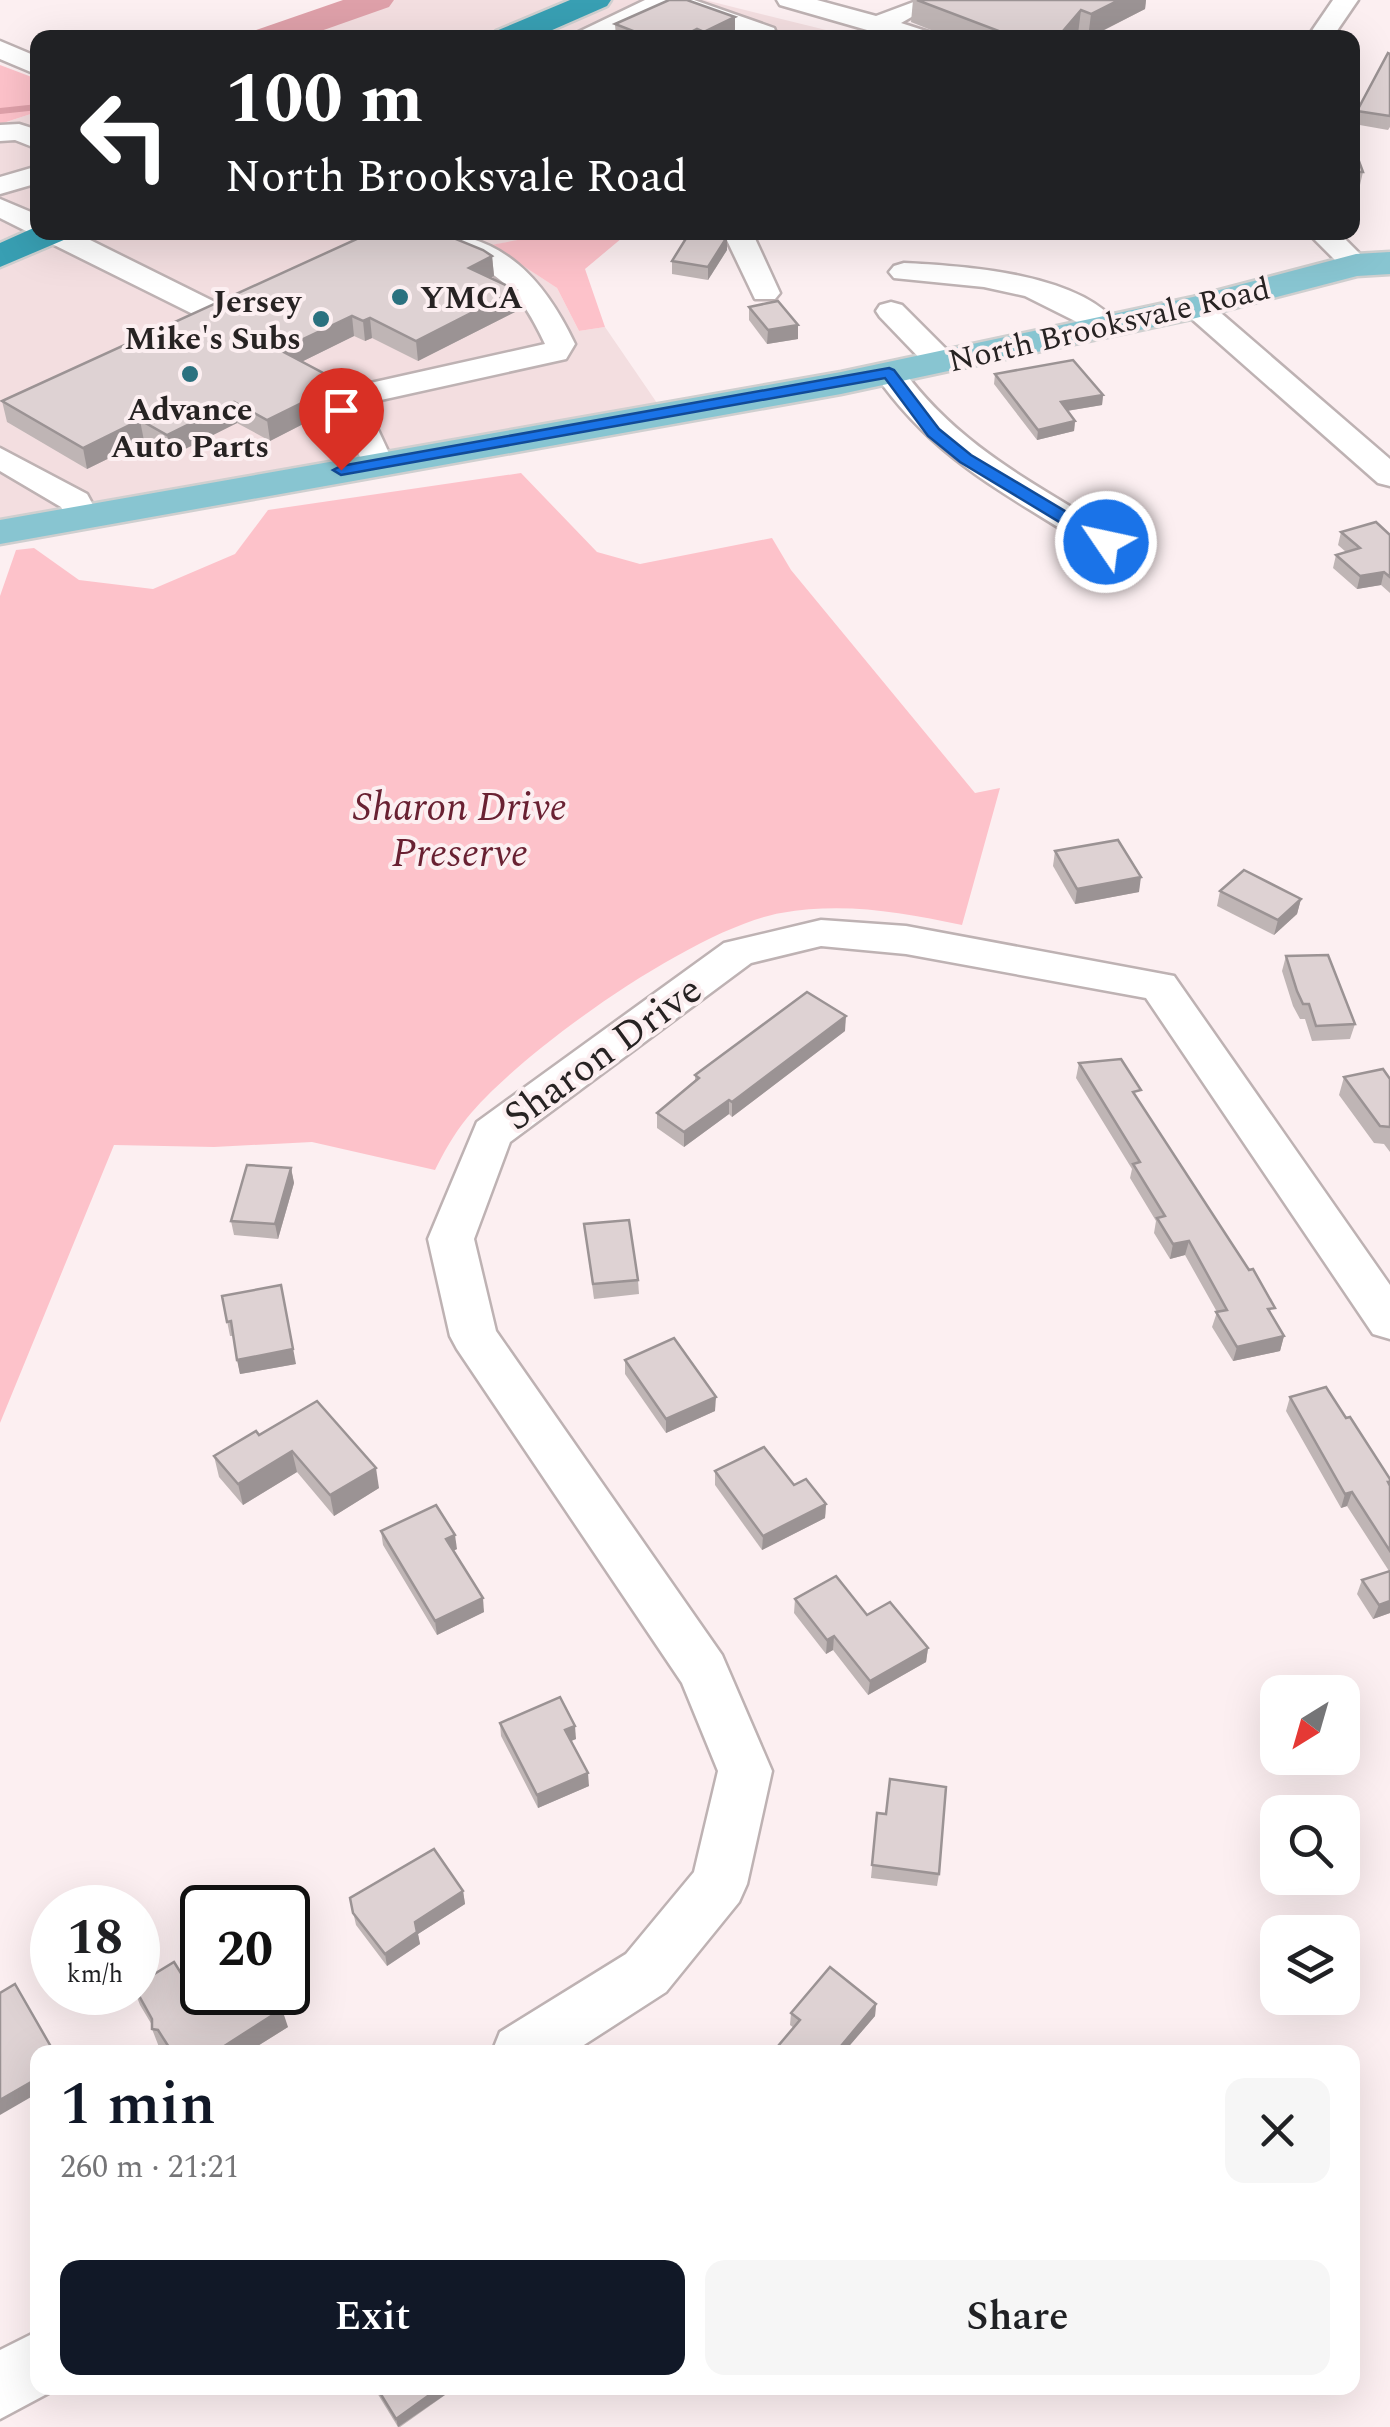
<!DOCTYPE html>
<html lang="en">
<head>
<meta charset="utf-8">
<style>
  body { margin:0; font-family:Spectral,serif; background:#f6f6f6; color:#202124; height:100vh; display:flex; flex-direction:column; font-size:38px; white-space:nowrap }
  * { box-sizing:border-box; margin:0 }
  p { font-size:32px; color:#757577 }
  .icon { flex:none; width:55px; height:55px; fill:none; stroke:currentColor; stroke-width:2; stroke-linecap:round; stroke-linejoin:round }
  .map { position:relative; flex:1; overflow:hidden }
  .details { position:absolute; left:30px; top:2045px; width:1330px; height:350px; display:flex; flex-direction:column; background:#fff; border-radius:20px; box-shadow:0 10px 40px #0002 }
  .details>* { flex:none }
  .guide { position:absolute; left:30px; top:30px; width:1330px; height:210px; border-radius:20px; box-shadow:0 10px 40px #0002; background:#202124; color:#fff; overflow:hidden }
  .needle { width:65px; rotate:217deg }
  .controls { position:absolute; left:1260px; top:1675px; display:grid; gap:20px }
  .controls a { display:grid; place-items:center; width:100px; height:100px; border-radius:20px; background:#fff; box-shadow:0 10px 40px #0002; font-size:50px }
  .speed { position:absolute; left:30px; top:1885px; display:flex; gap:20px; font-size:50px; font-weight:700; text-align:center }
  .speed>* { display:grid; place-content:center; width:130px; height:130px; border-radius:50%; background:#fff; box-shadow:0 10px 40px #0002; line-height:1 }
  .speed small { font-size:25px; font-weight:400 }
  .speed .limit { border:5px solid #111; border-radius:15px; background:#fff; color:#111 }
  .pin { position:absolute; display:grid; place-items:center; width:85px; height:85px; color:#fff; margin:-102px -42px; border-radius:50% 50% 50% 0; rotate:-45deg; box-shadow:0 0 10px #0007 }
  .pin .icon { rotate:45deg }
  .me { position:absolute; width:110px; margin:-55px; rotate:304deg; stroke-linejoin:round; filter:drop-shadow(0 0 8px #0008) }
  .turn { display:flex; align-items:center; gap:35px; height:210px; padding:0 30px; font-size:45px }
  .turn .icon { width:130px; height:130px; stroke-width:2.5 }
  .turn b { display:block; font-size:70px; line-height:85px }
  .round { display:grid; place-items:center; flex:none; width:105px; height:105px; border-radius:20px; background:#f6f6f6 }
  .overview { display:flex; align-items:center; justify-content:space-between; height:170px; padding:0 30px }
  h1 { font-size:60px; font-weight:600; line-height:75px; color:#111827 }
  .button { display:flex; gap:20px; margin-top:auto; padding:20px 30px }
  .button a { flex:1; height:115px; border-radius:20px; background:#111827; color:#fff; font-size:40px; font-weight:600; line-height:115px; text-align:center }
  .button a+a { background:#f6f6f6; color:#202124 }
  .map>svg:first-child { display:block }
</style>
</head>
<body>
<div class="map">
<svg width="1390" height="2427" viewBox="0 0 1390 2427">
  <rect width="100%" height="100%" fill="#fceff1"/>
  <g fill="#f3dee0">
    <path d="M395,0H705L826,30L818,38H297Z"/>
    <path d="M37,112L38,232L560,233L492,245L557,288L579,331L605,327L657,403L0,519V124Z"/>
  </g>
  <g fill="#fdc2ca">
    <path d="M0,65L37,79V112L0,124Z"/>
    <path d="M560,232L647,233L622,238L585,269L605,327L579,331L557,288L491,245Z"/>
    <path d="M521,473L597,552L640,564L772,538L791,570L975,793L1000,788L962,925C900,912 844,902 781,913C695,928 522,1050 467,1118C454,1134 444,1152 435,1170L312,1142L214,1147L114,1145L0,1423V596L16,550L34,548L79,580L153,589L235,554L268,510Z"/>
  </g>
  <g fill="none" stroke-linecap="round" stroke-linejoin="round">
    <path stroke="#dea0a9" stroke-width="6" d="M0,111L38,107"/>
    <path fill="#dea0a9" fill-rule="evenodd" d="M343,0H394L389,7L301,38H248L253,31Z"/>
    <defs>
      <g id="minor">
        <path d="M645,0H694L774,28L778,38H752L669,8L601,38H566Z"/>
        <path d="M777,0H817L876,16L919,0L929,7L901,23L932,33L935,38H895L780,5Z"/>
        <path d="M1333,0H1358L1332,38H1307Z"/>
        <path d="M0,41L38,57V75L0,59Z"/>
        <path d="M19,124L38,130V149L15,140L0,141V125Z"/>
        <path d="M38,166V183L0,194V177Z"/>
        <path d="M0,199L38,215V232H74L221,305L225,311L221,317H199L28,232L0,218Z"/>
        <path d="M425,232C502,232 544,279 575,344L566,359L381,400L373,419L394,464L389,471H367L341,419L357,386L545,344C514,278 492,270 427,242L423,236Z"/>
        <path d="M723,232H752L780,293L775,299H755Z"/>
        <path d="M1307,232H1338L1371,265L1366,271H1346Z"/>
        <path d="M904,263C964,266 1082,273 1120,327L1116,333L1105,336L1025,296L984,287L894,278L889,272L894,266Z"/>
        <path d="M1196,298L1207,301L1390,459V486L1378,483L1185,313L1181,307L1185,301Z"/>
        <path d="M891,302L902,305L952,355L956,362L952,369H930L880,317L876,311L880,305Z"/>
        <path d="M889,364L900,366C959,448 1035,483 1117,535L1122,542L1117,549H1093C1006,493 935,461 874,373L878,366Z"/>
        <path d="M0,448L87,494L99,516L94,523H70L61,507L0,471Z"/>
        <path d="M821,920L906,926L1174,976L1390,1285V1339L1373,1334L1146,998L906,954L821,946L751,963L510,1142L474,1239L496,1331L722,1655L772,1771L747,1884L739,1902L666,1992L573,2052H492L500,2032L626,1954L694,1872L718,1771L682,1683L457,1349L450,1336L428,1239L477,1122L724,943Z"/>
        <path d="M38,2331V2388H58L0,2419V2350Z"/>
      </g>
      <path id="major" d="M1390,252V274L1357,276L1196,318L841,394L0,544V520L841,372L1193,297L1356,254Z"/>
      <g id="highway">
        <path d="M570,0H611L607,6L534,38H492L496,31Z"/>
        <path d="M38,226V232H71L66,239L0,267V243Z"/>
      </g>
    </defs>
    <use href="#minor" stroke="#beb2b3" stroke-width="5"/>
    <use href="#major" stroke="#cfcfcf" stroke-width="5"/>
    <use href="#highway" stroke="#cfcfcf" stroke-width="5"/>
    <use href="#minor" fill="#fff" fill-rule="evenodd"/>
    <use href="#major" fill="#88c5d1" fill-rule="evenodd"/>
    <use href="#highway" fill="#389fb3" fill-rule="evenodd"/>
  </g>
  <g fill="#bfb5b5">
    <path d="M913,0H1146L1145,9L1089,38L1078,34L1075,38H951L911,22Z"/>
    <path d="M735,17V36L732,38H616L615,24Z"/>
    <path d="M1390,54V127L1388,130L1354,124L1357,111Z"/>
    <path d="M1352,145L1363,172L1360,185H1352Z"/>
    <path d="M727,250L708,280L672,274V261Z"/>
    <path d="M492,256L494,276L490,278L516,290L517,311L418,361L372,338L365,341L354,336L301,362L342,383L344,403L270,441L237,423L171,456L144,441L87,469L7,422L2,401Z"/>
    <path d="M749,307L798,339L767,344L749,320Z"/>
    <path d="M995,374L1103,395L1102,405L1067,411L1075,421L1074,431L1037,440L994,384Z"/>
    <path d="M1341,532L1390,535V593L1381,585L1357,589L1333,568L1336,555L1346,552L1338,545Z"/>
    <path d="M1055,851L1139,892L1075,904L1053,866Z"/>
    <path d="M1220,891L1301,899L1297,914L1274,935L1217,906Z"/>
    <path d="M1286,956L1355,1024L1350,1039L1312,1041L1305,1019H1300L1293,1006L1282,971Z"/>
    <path d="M845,1031L732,1117L729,1114L684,1147L657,1128V1113L695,1080V1075Z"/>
    <path d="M1079,1063L1138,1101L1273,1316L1284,1336L1280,1351L1233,1361L1212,1327L1217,1312L1185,1255L1170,1259L1154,1233L1156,1221L1130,1178L1132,1169L1076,1078Z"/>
    <path d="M1344,1077L1390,1079V1152L1384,1144L1374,1143L1339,1095Z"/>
    <path d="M291,1168L294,1183L278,1239L234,1235L231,1221Z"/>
    <path d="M584,1224L638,1280L639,1294L594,1299Z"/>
    <path d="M222,1296L296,1364L240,1374L233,1336H230Z"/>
    <path d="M625,1360L715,1411L666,1433L625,1374Z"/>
    <path d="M1290,1397L1346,1418L1390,1479V1613L1373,1619L1357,1594L1362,1580L1389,1571L1347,1506L1341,1508L1286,1411Z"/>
    <path d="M259,1435L379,1488L334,1516L297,1472L243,1505L219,1477L214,1456Z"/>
    <path d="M715,1471L794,1485L826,1504L825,1518L762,1550L715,1485Z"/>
    <path d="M381,1531L457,1549L453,1551L484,1612L437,1635L383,1545Z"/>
    <path d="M795,1599L867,1615L928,1648L926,1662L868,1695L833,1650L826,1654L794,1613Z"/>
    <path d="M500,1723L576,1739L571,1741L589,1786L538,1808L501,1736Z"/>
    <path d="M877,1813L886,1814L939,1874L937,1886L871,1878Z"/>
    <path d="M463,1891L465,1904L418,1934L420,1944L387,1966L356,1925L350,1898Z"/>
    <path d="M192,1991L288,2027L248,2052H168L165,2047H159L152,2029V2025L140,2005L135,1992Z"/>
    <path d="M876,2004L875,2016L844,2052H773L794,2028L790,2025L791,2013Z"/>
    <path d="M374,2388H455L400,2427H398Z"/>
  </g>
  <g fill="#9b9394">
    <path d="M1119,0H1146L1145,9L1088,38L1091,14Z"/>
    <path d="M1081,10L1078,34L1075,38H1057Z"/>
    <path d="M735,17V36L732,38H704V32Z"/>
    <path d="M697,29V38H679Z"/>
    <path d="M727,237V250L708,280V267Z"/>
    <path d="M492,256L494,276L470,288L469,268Z"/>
    <path d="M516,290L517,311L418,361L416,341Z"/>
    <path d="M352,316L354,336L283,371L280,350Z"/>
    <path d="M370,318L372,338L365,341L363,321Z"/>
    <path d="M798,325V339L767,344L768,330Z"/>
    <path d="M342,383L344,403L270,441L267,420Z"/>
    <path d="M1103,395L1102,405L1060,412L1061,402Z"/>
    <path d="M234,402L237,423L171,456L167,435Z"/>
    <path d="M140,420L144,441L87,469L83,448Z"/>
    <path d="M1075,421L1074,431L1037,440L1038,430Z"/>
    <path d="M1384,572L1381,585L1357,589L1360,576Z"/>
    <path d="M1141,877L1139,892L1075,904L1077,889Z"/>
    <path d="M1301,899L1297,914L1274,935L1278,920Z"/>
    <path d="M846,1016L845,1031L732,1117V1102Z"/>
    <path d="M729,1100V1114L684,1147V1132Z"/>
    <path d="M291,1168L294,1183L278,1239L275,1224Z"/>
    <path d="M1189,1241L1185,1255L1170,1259L1173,1244Z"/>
    <path d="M281,1285L296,1364L240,1374L237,1360Z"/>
    <path d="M1284,1336L1280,1351L1233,1361L1237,1347Z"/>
    <path d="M716,1397L715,1411L666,1433V1419Z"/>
    <path d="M292,1451L297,1472L243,1505L238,1484Z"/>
    <path d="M376,1468L379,1488L334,1516L330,1495Z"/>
    <path d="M1352,1492L1347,1506L1341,1508L1345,1494Z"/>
    <path d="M826,1504L825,1518L762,1550L763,1536Z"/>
    <path d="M455,1535L457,1549L448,1553L446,1539Z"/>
    <path d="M483,1598L484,1612L437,1635L435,1621Z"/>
    <path d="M1390,1601V1613L1373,1619L1379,1605Z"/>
    <path d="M834,1636L833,1650L826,1654L827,1640Z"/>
    <path d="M928,1648L926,1662L868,1695L870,1681Z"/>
    <path d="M575,1726L576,1739L566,1743L565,1730Z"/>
    <path d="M588,1773L589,1786L538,1808L537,1795Z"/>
    <path d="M463,1891L465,1904L418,1934L420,1944L387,1966L385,1954L415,1922Z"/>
    <path d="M876,2004L875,2016L844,2052H836Z"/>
    <path d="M282,2009L288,2027L248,2052H215Z"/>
    <path d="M38,2078V2093L0,2115V2100Z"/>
    <path d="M439,2388H455L398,2427L396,2419Z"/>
  </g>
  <g fill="#ded2d3" stroke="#9b9394" stroke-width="2.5">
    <path d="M669,0H687L735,17L704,32L697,29L679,38H651L615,24Z"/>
    <path d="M917,0H1119L1091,14L1081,10L1057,38H1017Z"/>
    <path d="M1388,53L1390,54V116L1357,111Z"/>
    <path d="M1352,145H1353L1363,172H1352Z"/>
    <path d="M372,232H439L483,250L492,256L469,268L516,290L416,341L370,318L363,321L352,316L280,350L342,383L267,420L234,402L167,435L140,420L83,448L2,401Z"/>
    <path d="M690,232H725L727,237L708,267L672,261Z"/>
    <path d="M778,301L798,325L768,330L749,307Z"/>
    <path d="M1073,360L1103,395L1061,402L1075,421L1038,430L995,374Z"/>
    <path d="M1376,522L1390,535V577L1384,572L1360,576L1336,555L1360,548L1341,532Z"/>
    <path d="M1118,840L1141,877L1077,889L1055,851Z"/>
    <path d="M1244,870L1301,899L1278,920L1220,891Z"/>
    <path d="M1328,955L1355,1024L1316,1026L1309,1004H1303L1297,991L1286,956Z"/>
    <path d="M807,992L846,1016L732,1102L729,1100L684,1132L657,1113L699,1078L695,1075Z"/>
    <path d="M1121,1059L1141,1090L1133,1092L1249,1270L1253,1269L1275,1308L1268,1309L1284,1336L1237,1347L1216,1312L1227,1310L1189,1241L1173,1244L1157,1218L1165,1216L1133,1164L1140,1162L1079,1063Z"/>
    <path d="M1383,1069L1390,1079V1127L1380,1126L1344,1077Z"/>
    <path d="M247,1165L291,1168L275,1224L231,1221Z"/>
    <path d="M629,1220L638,1280L593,1284L584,1224Z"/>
    <path d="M281,1285L293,1349L237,1360L231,1321L227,1322L222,1296Z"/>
    <path d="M674,1338L716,1397L666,1419L625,1360Z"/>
    <path d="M1326,1387L1346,1418L1350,1417L1390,1479V1482H1388L1390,1486V1551L1352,1492L1345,1494L1290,1397Z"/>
    <path d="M317,1401L376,1468L330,1495L292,1451L238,1484L214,1456L256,1431L259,1435Z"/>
    <path d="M764,1447L794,1485L806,1479L826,1504L763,1536L715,1471Z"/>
    <path d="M436,1505L455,1535L446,1539L483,1598L435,1621L381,1531Z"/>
    <path d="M1390,1571V1601L1379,1605L1362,1580Z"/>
    <path d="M836,1576L867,1615L890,1602L928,1648L870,1681L834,1636L827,1640L795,1599Z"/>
    <path d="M560,1697L575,1726L565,1730L588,1773L537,1795L500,1723Z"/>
    <path d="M890,1779L946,1787L939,1874L872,1865L877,1813L886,1814Z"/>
    <path d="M434,1849L463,1891L415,1922L417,1932L385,1954L353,1913L350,1898Z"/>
    <path d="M174,1962L192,1991L202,1984V1992H272L282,2009L215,2052H172L158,2030L152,2029V2019L137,1992L138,1984Z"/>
    <path d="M830,1967L876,2004L836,2052H773L800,2020L791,2013Z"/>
    <path d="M15,1984L54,2052H38V2078L0,2100V1993Z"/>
    <path d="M377,2388H439L396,2419Z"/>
  </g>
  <path fill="#1a73e8" stroke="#114b97" stroke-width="2.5" d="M889,368L894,370L939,429L971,455L1112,539V546H1099L960,462L928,436L885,378L341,475L333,470L341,466Z"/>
  <g fill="#2b717f" stroke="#fceff1" stroke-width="4">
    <circle cx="400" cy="297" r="10"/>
    <circle cx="321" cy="319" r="10"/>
    <circle cx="190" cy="374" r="10"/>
  </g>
  <g text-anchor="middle" stroke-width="8" stroke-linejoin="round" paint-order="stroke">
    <g font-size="32" font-weight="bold" fill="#272323" stroke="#fceff1" text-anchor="start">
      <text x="420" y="308">YMCA</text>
      <text x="301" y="312" text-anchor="end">Jersey<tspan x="301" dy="37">Mike's Subs</tspan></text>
      <text x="190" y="420" text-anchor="middle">Advance<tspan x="190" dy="37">Auto Parts</tspan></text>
    </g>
    <g font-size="32" fill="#272323" stroke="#fceff1">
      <text transform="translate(1109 324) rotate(-13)" y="11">North Brooksvale Road</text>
    </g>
    <g font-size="40" font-style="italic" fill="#692132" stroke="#fceff1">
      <text x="460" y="820">Sharon Drive<tspan x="460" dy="46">Preserve</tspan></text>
    </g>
    <g font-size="40" fill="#272323" stroke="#fceff1">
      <text transform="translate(602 1052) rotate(-36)" y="14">Sharon Drive</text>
    </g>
  </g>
</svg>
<div class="controls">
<a><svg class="needle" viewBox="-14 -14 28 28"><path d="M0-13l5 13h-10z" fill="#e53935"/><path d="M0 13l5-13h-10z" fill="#757577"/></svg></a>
<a><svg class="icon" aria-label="search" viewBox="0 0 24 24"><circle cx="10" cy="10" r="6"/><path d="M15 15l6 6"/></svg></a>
<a><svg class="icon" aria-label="layers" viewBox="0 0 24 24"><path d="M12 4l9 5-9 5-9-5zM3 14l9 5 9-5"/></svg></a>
</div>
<div class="speed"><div>18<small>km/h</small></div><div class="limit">20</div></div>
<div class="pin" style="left:341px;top:470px;background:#d93025"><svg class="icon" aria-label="arrive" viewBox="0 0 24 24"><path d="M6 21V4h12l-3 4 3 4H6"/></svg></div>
<svg class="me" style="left:1106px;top:542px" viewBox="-20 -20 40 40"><circle r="17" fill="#1a73e8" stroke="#fff" stroke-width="3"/><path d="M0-11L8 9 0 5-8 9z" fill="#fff"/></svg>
<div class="guide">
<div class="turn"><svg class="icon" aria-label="left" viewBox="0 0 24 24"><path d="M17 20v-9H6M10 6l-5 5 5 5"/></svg><div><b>100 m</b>North Brooksvale Road</div></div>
</div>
<section class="details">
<div class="overview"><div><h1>1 min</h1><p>260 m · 21:21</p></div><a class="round"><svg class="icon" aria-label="close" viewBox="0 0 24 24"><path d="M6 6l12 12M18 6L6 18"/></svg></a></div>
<div class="button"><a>Exit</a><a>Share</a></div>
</section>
</div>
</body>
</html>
